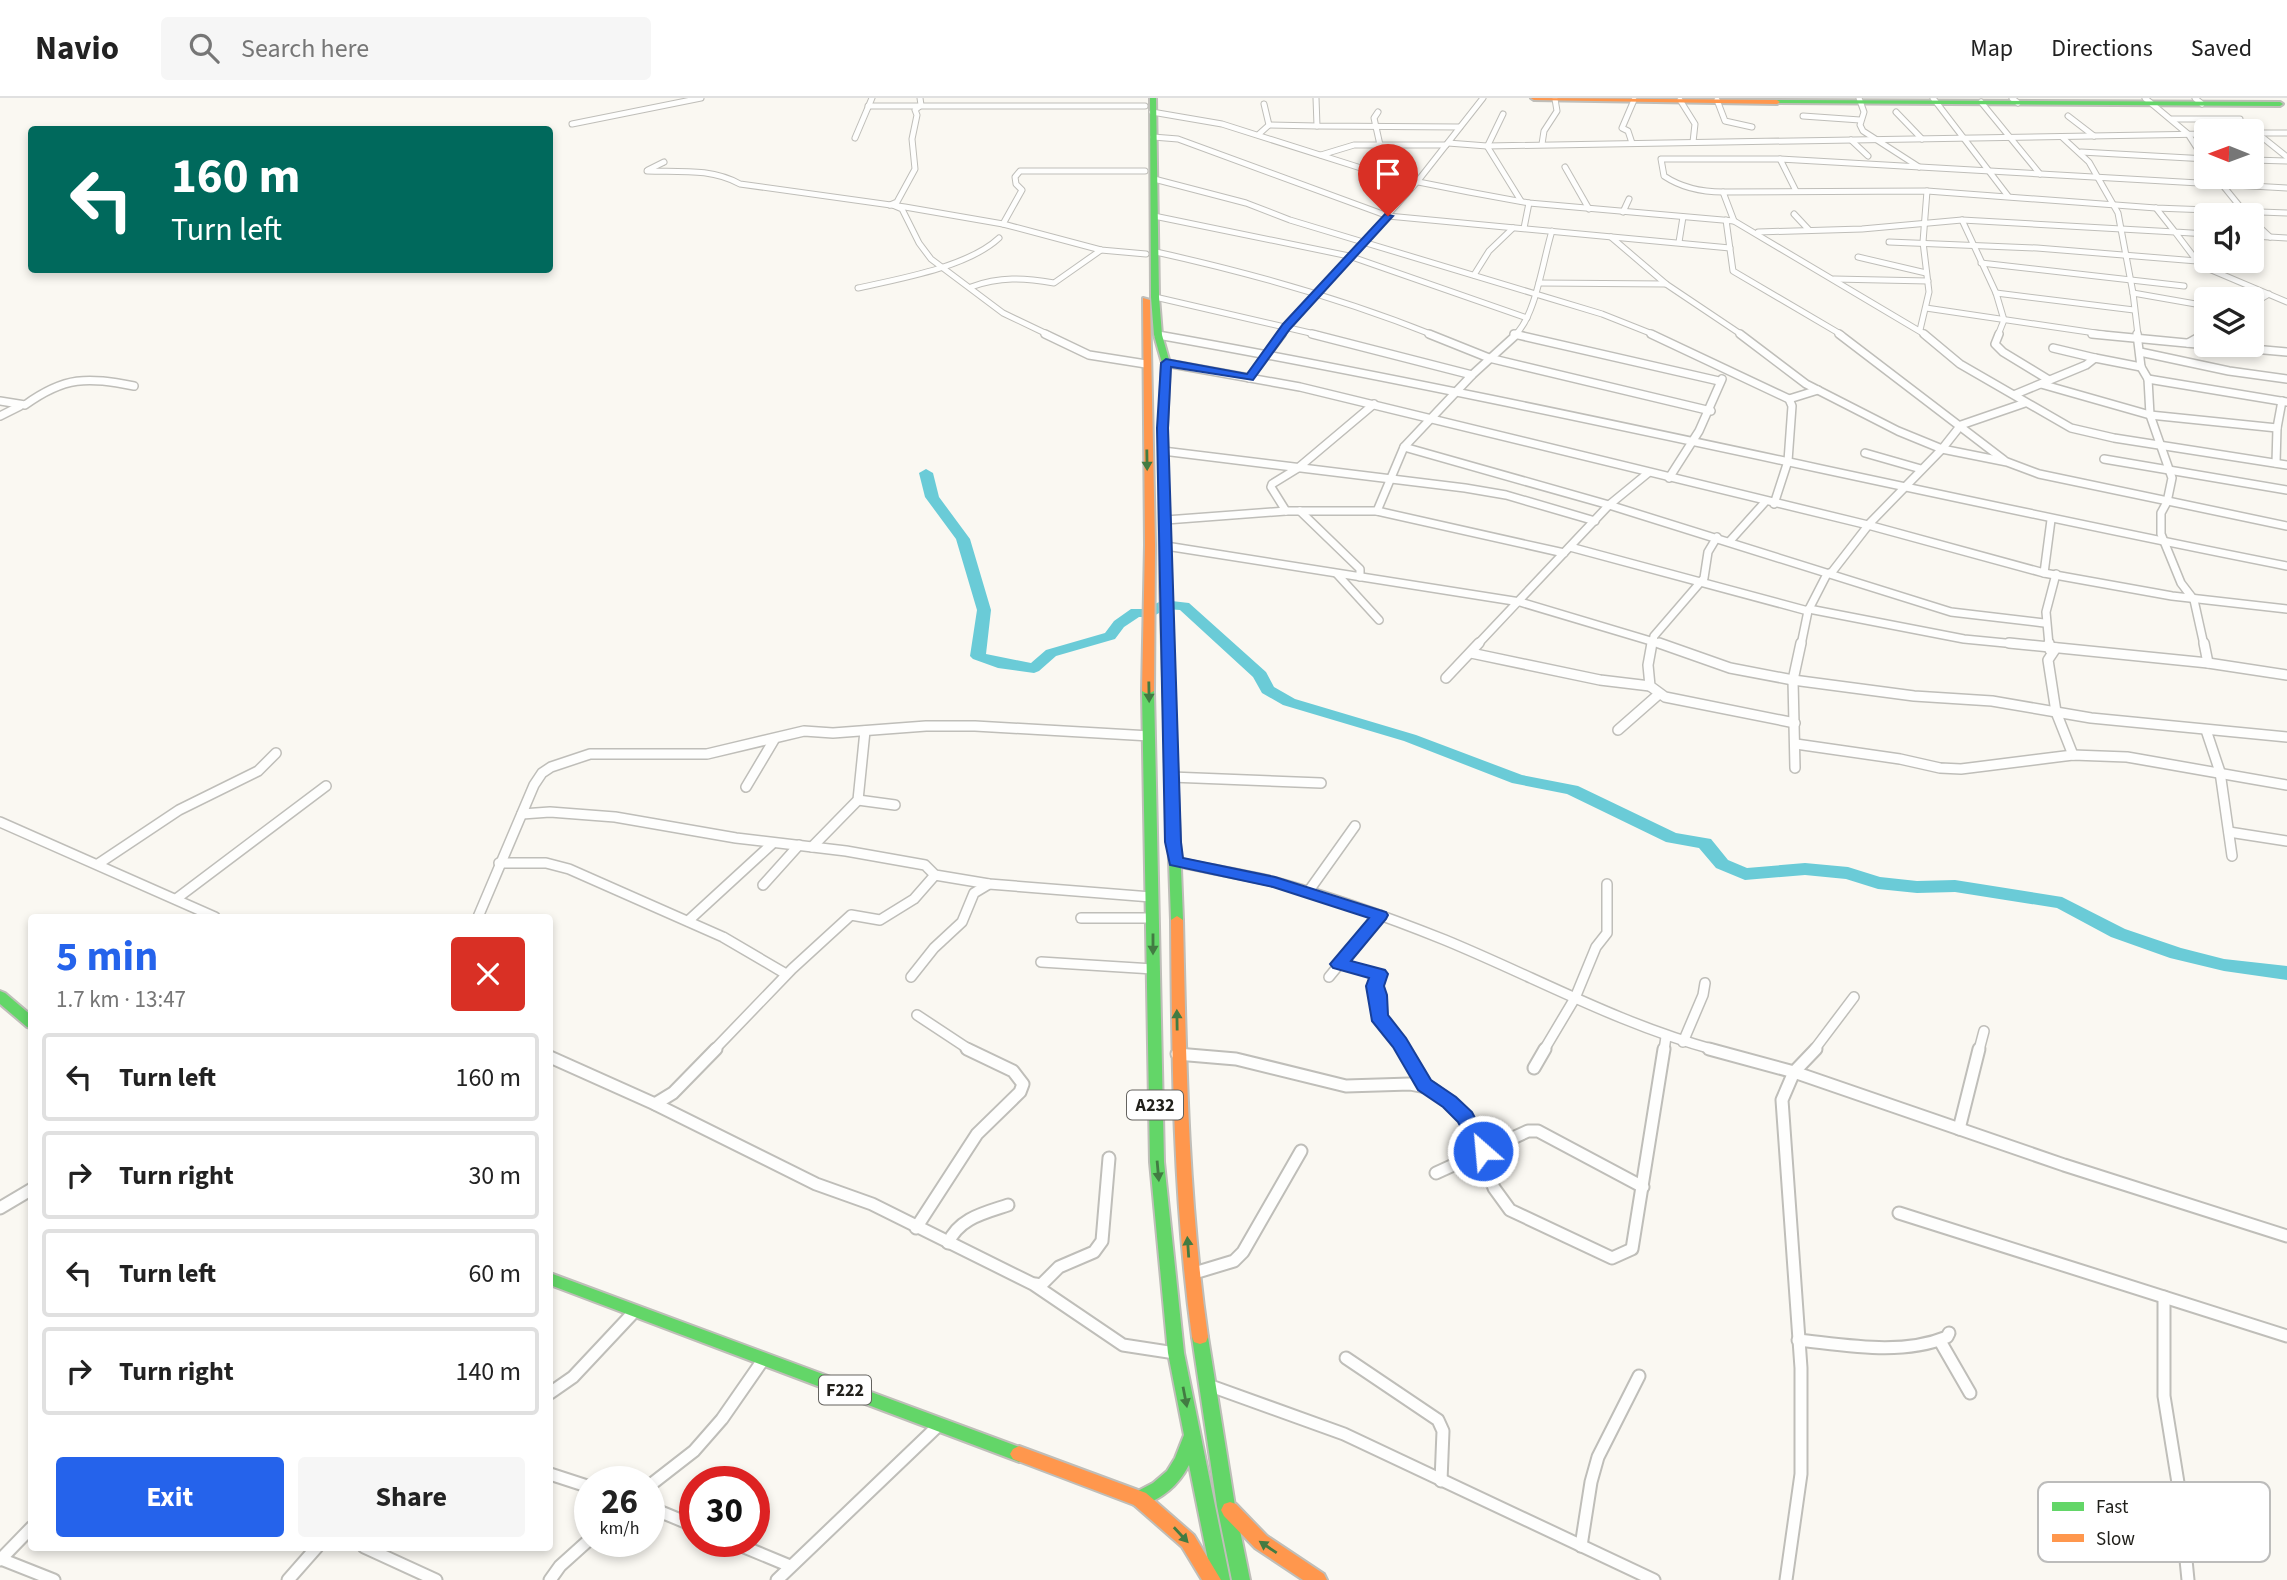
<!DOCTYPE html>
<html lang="en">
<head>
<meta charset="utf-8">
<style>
  body { margin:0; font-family:"Source Sans 3",sans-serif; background:#f6f6f6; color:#222; height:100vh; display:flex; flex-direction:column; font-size:26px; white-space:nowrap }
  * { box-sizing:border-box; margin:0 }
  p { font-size:23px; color:#767676 }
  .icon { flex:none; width:38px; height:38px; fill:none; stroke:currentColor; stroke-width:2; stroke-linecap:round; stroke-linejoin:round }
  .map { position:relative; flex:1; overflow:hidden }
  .side { position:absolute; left:28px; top:816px; width:525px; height:637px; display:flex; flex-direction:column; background:#fff; border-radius:7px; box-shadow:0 4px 10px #0003 }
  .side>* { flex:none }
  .banner { position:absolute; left:28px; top:28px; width:525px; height:147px; border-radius:7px; box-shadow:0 4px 10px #0003; background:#00695c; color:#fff; overflow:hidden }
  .needle { width:46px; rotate:271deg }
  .tools { position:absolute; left:2194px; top:21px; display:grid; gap:14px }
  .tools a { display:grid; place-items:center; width:70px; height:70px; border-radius:7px; background:#fff; box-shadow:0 4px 10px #0003; font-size:35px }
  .speed { position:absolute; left:574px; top:1368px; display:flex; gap:14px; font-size:35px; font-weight:700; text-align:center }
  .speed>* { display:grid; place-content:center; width:91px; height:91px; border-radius:50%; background:#fff; box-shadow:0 4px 10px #0003; line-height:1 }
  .speed small { font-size:18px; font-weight:400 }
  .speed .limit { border:10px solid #d22; background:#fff; color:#111 }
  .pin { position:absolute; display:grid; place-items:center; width:60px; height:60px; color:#fff; margin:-72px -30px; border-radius:50% 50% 50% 0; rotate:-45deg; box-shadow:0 0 7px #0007 }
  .pin .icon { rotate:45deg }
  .me { position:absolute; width:77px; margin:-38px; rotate:333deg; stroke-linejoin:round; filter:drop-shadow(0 0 5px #0008) }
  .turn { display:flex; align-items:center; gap:24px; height:147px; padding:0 28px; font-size:32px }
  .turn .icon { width:91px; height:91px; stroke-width:2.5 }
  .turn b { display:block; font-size:49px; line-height:60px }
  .round { display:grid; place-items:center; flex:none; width:74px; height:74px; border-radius:7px; background:#f6f6f6 }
  .summary { display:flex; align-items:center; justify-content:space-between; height:119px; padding:0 28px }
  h1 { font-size:42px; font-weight:700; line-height:52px; color:#2563eb }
  .primary-button { display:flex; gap:14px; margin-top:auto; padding:14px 28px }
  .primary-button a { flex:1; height:80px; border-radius:7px; background:#2563eb; color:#fff; font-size:28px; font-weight:700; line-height:80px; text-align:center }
  .primary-button a+a { background:#f6f6f6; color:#222 }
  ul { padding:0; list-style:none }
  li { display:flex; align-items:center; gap:21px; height:88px; margin:0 14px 10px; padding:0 14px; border:4px solid #e0e0e0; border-radius:7px }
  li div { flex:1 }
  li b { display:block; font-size:26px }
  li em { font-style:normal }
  header { display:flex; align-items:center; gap:42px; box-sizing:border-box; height:98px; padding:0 35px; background:#fff; border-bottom:2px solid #e0e0e0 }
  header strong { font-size:33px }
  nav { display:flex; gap:38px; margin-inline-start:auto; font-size:24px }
  .search { width:490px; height:63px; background:#f6f6f6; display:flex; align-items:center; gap:18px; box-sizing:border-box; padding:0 24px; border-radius:7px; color:#767676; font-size:26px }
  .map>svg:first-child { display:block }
</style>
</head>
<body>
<header>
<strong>Navio</strong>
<div class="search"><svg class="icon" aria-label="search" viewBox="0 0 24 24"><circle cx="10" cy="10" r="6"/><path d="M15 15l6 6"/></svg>Search here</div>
<nav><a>Map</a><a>Directions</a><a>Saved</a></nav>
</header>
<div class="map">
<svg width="2287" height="1482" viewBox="0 0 2287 1482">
  <rect width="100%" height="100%" fill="#faf8f2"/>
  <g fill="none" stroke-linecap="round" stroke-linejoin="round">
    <path fill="#6acbd7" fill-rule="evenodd" d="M926,371L933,375L939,399L970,441L991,512L986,556L1031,565L1046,552L1105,535L1114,523L1131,511H1145L1163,502L1189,505L1266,574L1274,589L1295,601L1416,637L1522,677L1578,688L1676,735L1711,741L1728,762L1747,770L1805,765L1848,769L1880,779L1917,783L1955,782L2062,799L2125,831L2181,850L2224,861L2287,868V882L2224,873L2170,860L2111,839L2057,810L1955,794L1917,795L1878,791L1846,781L1805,777L1745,782L1716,770L1699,750L1666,744L1567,696L1512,685L1404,643L1283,607L1262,595L1253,579L1180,512L1166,511L1152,519H1139L1124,529L1115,541L1056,558L1039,573L1034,575L998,570L973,561L970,558L977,512L956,441L925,399L919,375Z"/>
    <defs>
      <g id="street-far3">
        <path d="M1316,0L1317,28L1460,29"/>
        <path d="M1859,0L1864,14L1860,27L1863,33L1919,69"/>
        <path d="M1933,0L2008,98"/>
        <path d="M2012,0L2018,5"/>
        <path d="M2145,0L2188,36L2206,64"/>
        <path d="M2195,0L2202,6"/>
        <path d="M1680,2L1695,26L1693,44"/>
        <path d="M1717,2L1725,23L1752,29"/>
        <path d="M1981,4L2040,76"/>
        <path d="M868,8H1145"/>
        <path d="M1152,14L1222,26L1383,77L1469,94L1529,105L1734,123L1926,237"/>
        <path d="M1378,14L1374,20L1380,47"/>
        <path d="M1896,14L1922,41"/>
        <path d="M1803,18L1860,22"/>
        <path d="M2068,18L2094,38"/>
        <path d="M2172,21H2240"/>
        <path d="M572,26L701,0"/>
        <path d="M1269,27L1317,28"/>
        <path d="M2257,35L2287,59"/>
        <path d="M2257,35H2287"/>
        <path d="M1259,36L1269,27L1264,6"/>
        <path d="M1153,39L1178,41L1388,118L1730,150"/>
        <path d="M855,40L872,0"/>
        <path d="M2063,40L2089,64L2118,115L2133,195L2138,237"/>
        <path d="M1851,42L1868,58"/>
        <path d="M1448,45L1487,48L2207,36"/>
        <path d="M1632,45L1628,33L1622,30L1634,2"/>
        <path d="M1542,46L1544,33L1557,13L1555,1"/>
        <path d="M1488,47L1503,16"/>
        <path d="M1487,48L1521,103"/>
        <path d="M2081,54L2207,61"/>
        <path d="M1321,57L1354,47H1446"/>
        <path d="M2252,62L2287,63"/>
        <path d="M1565,69L1589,111"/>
        <path d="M648,72L664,64"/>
        <path d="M647,73C680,74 711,70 740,86L905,109L1003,126L1101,152L1146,156"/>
        <path d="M2216,79L2246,116"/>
        <path d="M1154,81L1246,105L1290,122L1602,216L1655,237"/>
        <path d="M1796,93L1780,61L2287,90"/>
        <path d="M1723,94C1702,94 1682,90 1664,78L1661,61H1780"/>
        <path d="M890,107L897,104L915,71L912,41L917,17L915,12L921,7L920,0"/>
        <path d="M895,108L902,111L919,145L931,161L1003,215L1049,237"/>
        <path d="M2156,110L2175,134L2207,136"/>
        <path d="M1623,114L1629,101"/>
        <path d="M1794,116L1809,132"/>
        <path d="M1154,118L1349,158L1527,220"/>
        <path d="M1726,122L1733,173L1842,237"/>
        <path d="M1962,122L1996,195L2004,222L1998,237"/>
        <path d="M2252,122L2270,139"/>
        <path d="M1734,123L1723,94L1927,93L2156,110L2287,115"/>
        <path d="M1003,126L1022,92L1016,86L1015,79L1020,73H1145"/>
        <path d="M1524,130L1529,105"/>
        <path d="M1758,134L1862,131L1962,122L2175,134L2197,163"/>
        <path d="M2252,138L2287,140"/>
        <path d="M1611,139L1666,186L1742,237"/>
        <path d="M1679,144L1683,119"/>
        <path d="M1889,144L2037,150L2197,163L2209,171L2287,204"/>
        <path d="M1156,154C1251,175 1343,201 1433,237"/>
        <path d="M1858,159L1926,175"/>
        <path d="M1981,165L2184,188"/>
        <path d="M1474,177L1489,153L1513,130"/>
        <path d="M1834,181L1928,183"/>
        <path d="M1539,185L1666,186"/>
        <path d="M971,189C1000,178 1024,180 1054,185L1101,152"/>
        <path d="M858,190C899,181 968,169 999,140"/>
        <path d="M1996,195L2134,212"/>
        <path d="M2133,195L2207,208"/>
        <path d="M1155,199L1319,237"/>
        <path d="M2252,206L2269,196"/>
        <path d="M1926,210L2109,237"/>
        <path d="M1920,232L1929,194L1923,144L1927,93"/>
        <path d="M1514,236L1520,237"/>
        <path d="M1158,237H1161"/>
        <path d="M1281,237L1417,84L1483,0"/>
        <path d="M1515,237C1536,218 1543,161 1552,133"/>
        <path d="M2201,237L2207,234"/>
      </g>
      <g id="street-far2">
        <path d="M1045,236L1089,257L1146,266"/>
        <path d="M1312,236L1472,277"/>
        <path d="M1429,236L1489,260L1711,313"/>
        <path d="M1514,236L1719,283"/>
        <path d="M1651,236L1789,301L1792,308L1788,363L1774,406"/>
        <path d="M1740,236L1806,286L1898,333L1942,351L2007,364L2039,376L2287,428"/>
        <path d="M1839,236L2004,362"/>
        <path d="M1924,236L1960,266L2071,330L2114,340L2287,367"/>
        <path d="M1999,236L1995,246L2003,254L2049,282"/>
        <path d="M2092,236L2207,247"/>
        <path d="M2137,236L2141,269L2148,281L2150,317L2172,380L2167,404L2161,415V436L2181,485L2194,502L2204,547"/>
        <path d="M1158,237C1536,304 1910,394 2287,468"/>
        <path d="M2188,245L2204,236"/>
        <path d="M2208,247L2287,254"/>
        <path d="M2053,250L2095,260"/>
        <path d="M2140,254L2229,273L2287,281"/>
        <path d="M1166,265L1300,289L1868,427L2044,475L2172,498L2287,511"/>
        <path d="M1249,280L1282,236"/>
        <path d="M2148,281L2287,304"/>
        <path d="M2041,286L2150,317L2277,330"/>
        <path d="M2016,296L2086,267L2095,260L2141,269"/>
        <path d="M1789,301L1818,292"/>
        <path d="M0,303L25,307C65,278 87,279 134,288"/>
        <path d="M0,318L20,308"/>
        <path d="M1404,349L1609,407L1951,514L2044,525"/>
        <path d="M1163,353L1465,390L1506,397L1595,423"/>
        <path d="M1865,355L1921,371"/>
        <path d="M2104,361L2287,392"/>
        <path d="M2276,365L2277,330L2282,303"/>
        <path d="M1669,380L1699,333L1722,281"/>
        <path d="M1286,413L1271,389L1272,386L1298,370L1374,306"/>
        <path d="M1300,413L1360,471V479"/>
        <path d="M1377,413L1404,349L1472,277L1517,236"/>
        <path d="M1166,422L1286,413H1377L1564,455"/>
        <path d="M1729,444L1765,404"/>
        <path d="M1166,448L1520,504L1664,547"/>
        <path d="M1570,449L1808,513"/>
        <path d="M2044,475L2051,422"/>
        <path d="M1337,476L1379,522"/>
        <path d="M1809,511L1964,541L2026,547"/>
        <path d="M1477,547L1609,407L1648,375"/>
        <path d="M1652,547L1654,538L1704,480L1708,454L1717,439"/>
        <path d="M1801,547L1808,513L1827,476L1832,474L1870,425L1942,351L1961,327L2025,305"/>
        <path d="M2049,547L2046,514L2056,476"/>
      </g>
      <g id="street-far1">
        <path d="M1652,545L1648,567L1650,588L1665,599L1795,625"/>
        <path d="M1659,545L1730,570L1793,582L1914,598L1992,603L2091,620L2287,639"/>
        <path d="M2009,545L2208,565L2287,577"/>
        <path d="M2049,545L2050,552"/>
        <path d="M2204,545L2208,565"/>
        <path d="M2056,550L2048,562L2056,614L2073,657"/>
        <path d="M1471,555L1600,582L1650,588"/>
        <path d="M1446,580L1479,545"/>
        <path d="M1618,632L1659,596"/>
        <path d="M2206,632L2220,674L2232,758"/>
        <path d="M1796,646L1900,661L1940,670L1961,671L2073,657L2127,659L2287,687"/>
        <path d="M1795,670L1793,582L1801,545"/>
        <path d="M1171,679L1321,685"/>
        <path d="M746,689L774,642"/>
        <path d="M858,702L895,707"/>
        <path d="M522,716L550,714L615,719L736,740L846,753L925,767L935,777L989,786L1151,799"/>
        <path d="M0,724L215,819"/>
        <path d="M2229,734L2287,743"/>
        <path d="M812,749L858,702L865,633"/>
        <path d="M1176,764C1209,771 1242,776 1275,784C1333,799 1390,820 1445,842C1537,880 1619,926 1715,952"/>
        <path d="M499,765H546L569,771L723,839L786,876"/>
        <path d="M98,766L179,712L258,673L276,655"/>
        <path d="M763,787L799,747"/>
        <path d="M1308,794L1355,728"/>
        <path d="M176,801L326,688"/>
        <path d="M478,819L534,687L542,675L551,669L590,656H707L804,633L833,635L926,628H975L1150,638"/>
        <path d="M1081,820H1153"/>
        <path d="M688,823L773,745"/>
        <path d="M1041,864L1153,871"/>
        <path d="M1339,866L1379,876L1375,888L1379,897V919L1405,952"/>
        <path d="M911,879L934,850L962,824L974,795L989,786"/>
        <path d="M1329,879L1380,817"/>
        <path d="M917,917L970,952"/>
        <path d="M1683,944L1703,897L1705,885"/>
        <path d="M714,952L792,871L851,817L880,822L914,801L935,777"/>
        <path d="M1544,952L1575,900L1596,849L1607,835V786"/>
        <path d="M1664,952L1666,939"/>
        <path d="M1814,952L1854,899"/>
        <path d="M1979,952L1984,933"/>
      </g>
      <g id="street">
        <path d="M1404,951L1425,987"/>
        <path d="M1709,951L1794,974L2064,1067L2287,1138"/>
        <path d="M1177,956L1236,961L1346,988L1410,986L1431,990L1451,1005L1472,1029L1494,1090L1510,1112L1612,1160L1632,1151L1664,951"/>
        <path d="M550,959L655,1006L816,1086L872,1106L1033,1186L1123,1247L1175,1255"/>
        <path d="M1534,970L1545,951"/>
        <path d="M655,1006L673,995L716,951"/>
        <path d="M1959,1031L1979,951"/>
        <path d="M1436,1075L1528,1033H1538L1643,1089"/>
        <path d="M0,1110L32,1091"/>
        <path d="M1899,1115L2287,1238"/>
        <path d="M916,1130L977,1036L1020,994L1023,986L1013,973L967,951"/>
        <path d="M948,1145C959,1120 984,1115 1008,1107"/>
        <path d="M1191,1176L1234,1163L1243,1154L1301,1053"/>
        <path d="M1035,1186L1041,1187L1059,1169L1094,1154L1102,1143L1109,1060"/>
        <path d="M2164,1199V1298L2179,1391L2188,1482"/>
        <path d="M1798,1242C1846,1247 1901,1258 1947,1239L1949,1235"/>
        <path d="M1940,1243L1970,1295"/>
        <path d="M1346,1260L1438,1322L1443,1333L1441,1383"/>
        <path d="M1208,1287L1344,1336L1654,1482"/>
        <path d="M550,1295L573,1279L634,1214"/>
        <path d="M550,1376L590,1389"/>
        <path d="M649,1388L694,1353L722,1321L763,1262"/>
        <path d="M649,1409L695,1428"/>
        <path d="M732,1444L790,1468"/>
        <path d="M1581,1448L1591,1384L1598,1359L1639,1278"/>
        <path d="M364,1449L436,1482"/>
        <path d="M1,1461L54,1482"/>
        <path d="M0,1462L32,1429"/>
        <path d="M288,1482L317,1449"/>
        <path d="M550,1482L560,1468L590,1441"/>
        <path d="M777,1482L940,1326"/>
        <path d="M1786,1482L1801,1376V1270L1782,1002L1794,974L1816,951"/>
      </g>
      <g id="fast">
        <path d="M1150,0H1156L1159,199L1162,237L1170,265L1167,330L1170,489L1183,822L1177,826L1171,822L1160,489L1159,330L1162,265L1154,237L1151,199Z"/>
        <path d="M1777,2L2280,4L2283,6L2280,8L1775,5Z"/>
        <path d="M1148,590L1154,593L1164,1064L1184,1255L1230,1482H1212L1189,1367C1178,1388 1163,1400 1140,1409L1134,1407L1131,1401L1134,1395L1153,1385L1167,1373L1175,1360L1184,1337L1168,1255L1150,1064L1142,593Z"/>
        <path d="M0,893L5,895L32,918V931L27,929L0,906Z"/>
        <path d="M550,1175L1025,1351L1028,1356L1025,1361L1019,1364L550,1187Z"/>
        <path d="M1200,1232L1206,1234L1208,1239L1235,1408L1250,1482H1232L1217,1408L1192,1239L1194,1234Z"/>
      </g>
      <g id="slow">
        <path d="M1531,0L1777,2L1780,4L1777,6L1534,2Z"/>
        <path d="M1143,200L1150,202L1155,447L1154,593L1148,596L1142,593L1145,447Z"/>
        <path d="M1177,818L1183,822C1186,962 1188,1100 1208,1239L1206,1244L1200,1246L1194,1244L1192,1239C1173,1100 1172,962 1171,822Z"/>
        <path d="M1019,1348L1146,1395L1194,1437L1221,1482H1202L1182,1449L1134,1407L1013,1361L1010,1356L1013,1351Z"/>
        <path d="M1230,1404L1236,1406L1267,1438L1324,1476L1327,1482H1303L1255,1450L1224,1418L1221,1412L1224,1406Z"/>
      </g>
    </defs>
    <use href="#street-far3" stroke="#bfbeb9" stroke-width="7"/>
    <use href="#street-far2" stroke="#bfbeb9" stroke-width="10"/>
    <use href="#street-far1" stroke="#bfbeb9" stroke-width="12"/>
    <use href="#street" stroke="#bfbeb9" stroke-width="15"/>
    <use href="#fast" stroke="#bfbeb9" stroke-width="4"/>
    <use href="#slow" stroke="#bfbeb9" stroke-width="4"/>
    <use href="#street-far3" stroke="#fefefd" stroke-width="5"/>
    <use href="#street-far2" stroke="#fefefd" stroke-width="7"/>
    <use href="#street-far1" stroke="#fefefd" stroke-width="9"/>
    <use href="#street" stroke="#fefefd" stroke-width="11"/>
    <use href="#fast" fill="#63d668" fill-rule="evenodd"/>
    <use href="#slow" fill="#ff974d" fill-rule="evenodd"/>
  </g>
  <defs><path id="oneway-solid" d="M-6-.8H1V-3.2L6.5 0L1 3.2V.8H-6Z" transform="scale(1.75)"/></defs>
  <g fill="#427b42">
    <use href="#oneway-solid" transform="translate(1147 362) rotate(89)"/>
    <use href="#oneway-solid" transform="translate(1149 594) rotate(89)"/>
    <use href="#oneway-solid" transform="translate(1153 846) rotate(90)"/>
    <use href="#oneway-solid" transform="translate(1177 922) rotate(-91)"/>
    <use href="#oneway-solid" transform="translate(1158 1073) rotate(85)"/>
    <use href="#oneway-solid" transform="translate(1188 1149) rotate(-94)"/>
    <use href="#oneway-solid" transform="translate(1185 1299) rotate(79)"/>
    <use href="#oneway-solid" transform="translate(1181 1437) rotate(47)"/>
    <use href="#oneway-solid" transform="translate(1268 1449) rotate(-146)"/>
  </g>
  <path fill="#2563eb" stroke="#184099" stroke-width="2" d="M1385,116L1393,118L1290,231L1253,282L1171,269L1168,330L1181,744L1183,760L1275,779L1386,814L1388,817L1386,821L1351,863L1385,872L1388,876L1384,888L1387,897L1388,917L1406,940L1431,982L1456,999L1472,1014L1492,1053L1489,1058L1483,1060L1476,1058L1458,1024L1443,1009L1418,992L1393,949L1372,923L1366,888L1369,880L1333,870L1330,866L1369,820L1273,789L1170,767L1165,744L1157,330L1161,265L1166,261L1247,276L1283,226Z"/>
  <g text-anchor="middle" stroke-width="7" stroke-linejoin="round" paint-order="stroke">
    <g fill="#fff" stroke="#64635f" stroke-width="2">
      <rect x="1127" y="992.5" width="56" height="29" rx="5"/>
      <rect x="819" y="1277.5" width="52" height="29" rx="5"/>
    </g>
    <g font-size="18" font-weight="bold" fill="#21201b">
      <text x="1155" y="1013">A232</text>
      <text x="845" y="1298">F222</text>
    </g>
  </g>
  <rect x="2038" y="1384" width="232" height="80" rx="10" fill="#fff" stroke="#bcbcbb" stroke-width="2"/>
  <rect x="2052" y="1404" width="32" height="9" fill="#63d668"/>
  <rect x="2052" y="1436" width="32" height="8" fill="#ff974d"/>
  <g font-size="19" fill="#21201b">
    <text x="2096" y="1415">Fast</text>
    <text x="2096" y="1447">Slow</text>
  </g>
</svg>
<div class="tools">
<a><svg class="needle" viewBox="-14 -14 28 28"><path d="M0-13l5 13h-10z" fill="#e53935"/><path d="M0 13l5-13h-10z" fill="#767676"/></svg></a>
<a><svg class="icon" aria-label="sound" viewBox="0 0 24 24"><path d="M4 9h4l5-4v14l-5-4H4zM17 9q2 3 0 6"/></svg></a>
<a><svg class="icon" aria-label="layers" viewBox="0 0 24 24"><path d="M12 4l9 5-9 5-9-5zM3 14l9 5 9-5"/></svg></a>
</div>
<div class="speed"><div>26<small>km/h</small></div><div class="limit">30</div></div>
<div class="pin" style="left:1388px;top:118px;background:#d93025"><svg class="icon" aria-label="arrive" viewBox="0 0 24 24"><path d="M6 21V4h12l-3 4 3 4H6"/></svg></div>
<svg class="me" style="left:1483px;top:1053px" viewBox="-20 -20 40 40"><circle r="17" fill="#2563eb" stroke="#fff" stroke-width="3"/><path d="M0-11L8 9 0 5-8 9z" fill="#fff"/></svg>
<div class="banner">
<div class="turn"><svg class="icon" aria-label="left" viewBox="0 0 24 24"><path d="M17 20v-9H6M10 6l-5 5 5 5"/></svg><div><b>160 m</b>Turn left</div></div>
</div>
<section class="side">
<div class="summary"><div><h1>5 min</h1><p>1.7 km · 13:47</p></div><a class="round" style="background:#d93025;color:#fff"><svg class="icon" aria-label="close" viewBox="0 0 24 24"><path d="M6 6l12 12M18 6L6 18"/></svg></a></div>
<ul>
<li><svg class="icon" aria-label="left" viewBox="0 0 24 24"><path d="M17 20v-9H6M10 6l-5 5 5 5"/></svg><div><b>Turn left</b></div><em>160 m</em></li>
<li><svg class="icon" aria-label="right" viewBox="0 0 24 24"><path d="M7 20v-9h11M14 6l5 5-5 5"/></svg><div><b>Turn right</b></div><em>30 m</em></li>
<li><svg class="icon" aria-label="left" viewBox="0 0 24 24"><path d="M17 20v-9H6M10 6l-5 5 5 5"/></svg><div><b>Turn left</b></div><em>60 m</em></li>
<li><svg class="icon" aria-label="right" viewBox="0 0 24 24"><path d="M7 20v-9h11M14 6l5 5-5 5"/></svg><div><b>Turn right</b></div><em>140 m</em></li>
</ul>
<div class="primary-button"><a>Exit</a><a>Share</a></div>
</section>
</div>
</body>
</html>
